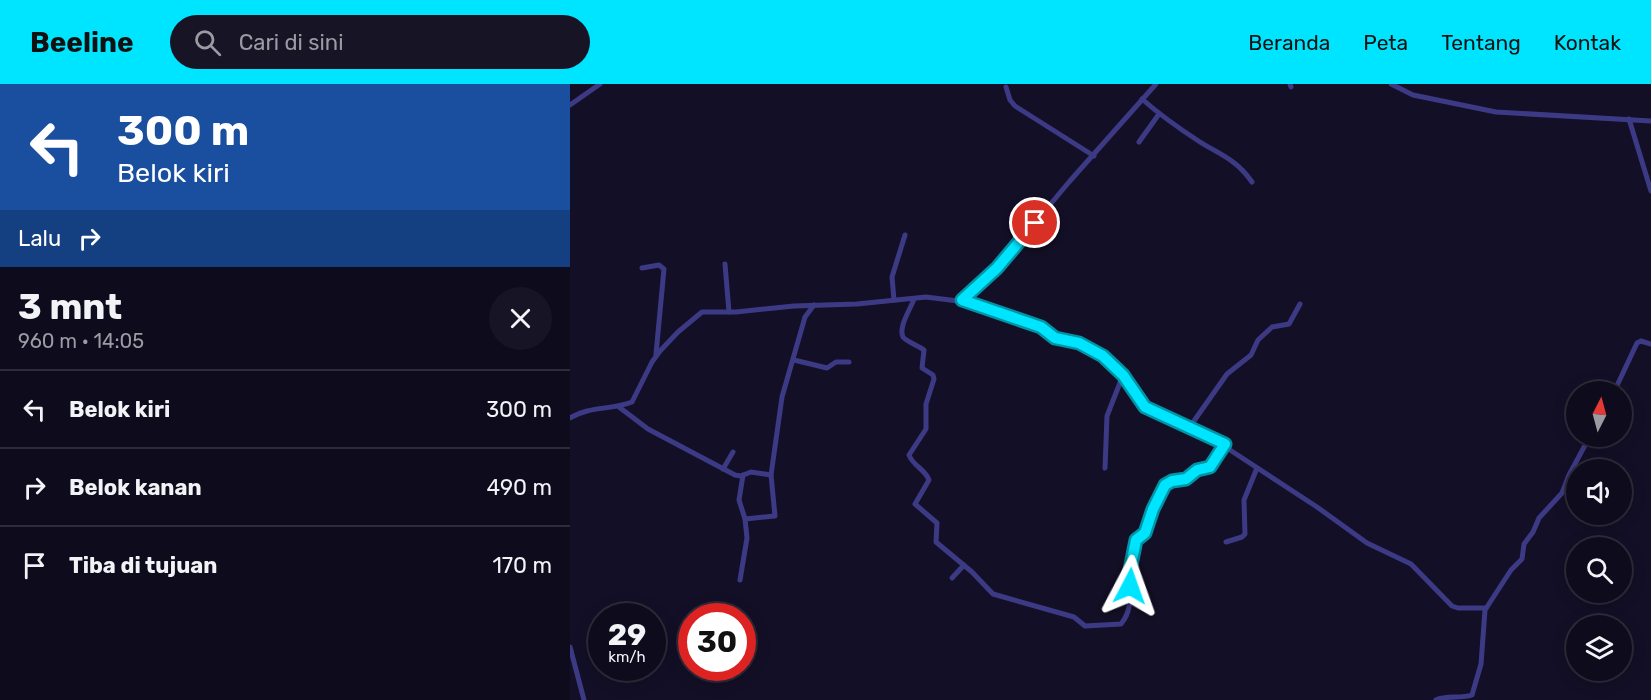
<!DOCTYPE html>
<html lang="id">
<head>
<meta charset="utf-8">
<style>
  body { margin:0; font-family:Rubik,sans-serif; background:#171425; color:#f1f3f6; height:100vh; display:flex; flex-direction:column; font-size:22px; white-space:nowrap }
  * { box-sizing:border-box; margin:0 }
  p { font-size:20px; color:#9b9ba3 }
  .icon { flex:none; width:33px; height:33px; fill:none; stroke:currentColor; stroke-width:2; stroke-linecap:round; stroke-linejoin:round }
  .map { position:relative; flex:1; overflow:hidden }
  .details { display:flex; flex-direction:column; background:#0e0b1c; width:570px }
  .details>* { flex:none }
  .banner { background:#1a4fa0; color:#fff; overflow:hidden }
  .needle { width:39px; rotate:6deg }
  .fabs { position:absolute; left:996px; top:297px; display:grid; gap:12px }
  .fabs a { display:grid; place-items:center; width:66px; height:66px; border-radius:50%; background:#0e0b1c; box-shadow:0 3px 15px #0003,0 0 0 2px #2e2b3b; font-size:30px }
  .speed { position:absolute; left:18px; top:519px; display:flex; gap:12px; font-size:30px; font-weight:700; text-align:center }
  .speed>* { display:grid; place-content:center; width:78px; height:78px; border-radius:50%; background:#0e0b1c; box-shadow:0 3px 15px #0003,0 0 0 2px #2e2b3b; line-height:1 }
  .speed small { font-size:15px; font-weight:400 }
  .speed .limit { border:9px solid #d22; background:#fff; color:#111 }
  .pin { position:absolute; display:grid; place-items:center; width:51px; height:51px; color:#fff; margin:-26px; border:3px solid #fff; border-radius:50%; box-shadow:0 2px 6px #0007 }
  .me { position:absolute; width:66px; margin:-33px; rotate:4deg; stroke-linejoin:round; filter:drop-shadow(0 0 4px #0008) }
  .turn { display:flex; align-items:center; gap:21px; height:126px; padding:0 18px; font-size:27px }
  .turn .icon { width:78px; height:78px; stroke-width:2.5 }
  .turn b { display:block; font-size:42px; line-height:51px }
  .then { display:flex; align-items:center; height:57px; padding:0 18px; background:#0003; gap:12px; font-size:22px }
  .round { display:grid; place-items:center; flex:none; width:63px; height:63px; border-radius:32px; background:#171425 }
  .overview { display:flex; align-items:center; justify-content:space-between; height:102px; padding:0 18px }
  h1 { font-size:36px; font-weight:700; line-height:45px }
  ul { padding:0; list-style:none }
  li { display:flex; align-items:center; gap:18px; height:78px; padding:0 18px; border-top:2px solid #2e2b3b }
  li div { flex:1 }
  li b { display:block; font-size:22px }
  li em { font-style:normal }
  header { display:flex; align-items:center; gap:36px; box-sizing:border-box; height:84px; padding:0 30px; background:#00e5ff; color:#111 }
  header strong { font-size:28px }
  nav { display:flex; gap:33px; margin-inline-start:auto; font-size:21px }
  .search { width:420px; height:54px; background:#171425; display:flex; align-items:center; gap:15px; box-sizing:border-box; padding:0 21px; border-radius:33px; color:#9b9ba3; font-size:22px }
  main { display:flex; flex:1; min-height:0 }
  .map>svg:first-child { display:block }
</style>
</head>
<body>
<header>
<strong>Beeline</strong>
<div class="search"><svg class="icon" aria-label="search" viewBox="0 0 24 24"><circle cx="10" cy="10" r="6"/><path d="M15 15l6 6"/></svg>Cari di sini</div>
<nav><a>Beranda</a><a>Peta</a><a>Tentang</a><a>Kontak</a></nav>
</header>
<main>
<section class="details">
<div class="banner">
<div class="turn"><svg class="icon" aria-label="left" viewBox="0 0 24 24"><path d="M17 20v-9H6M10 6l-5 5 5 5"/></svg><div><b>300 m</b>Belok kiri</div></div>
<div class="then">Lalu<svg class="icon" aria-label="right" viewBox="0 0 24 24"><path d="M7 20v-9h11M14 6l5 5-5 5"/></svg></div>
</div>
<div class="overview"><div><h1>3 mnt</h1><p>960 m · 14:05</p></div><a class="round"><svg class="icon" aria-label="close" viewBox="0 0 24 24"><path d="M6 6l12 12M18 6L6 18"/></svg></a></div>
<ul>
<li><svg class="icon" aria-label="left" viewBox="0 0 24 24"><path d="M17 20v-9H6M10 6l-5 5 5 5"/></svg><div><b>Belok kiri</b></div><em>300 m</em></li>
<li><svg class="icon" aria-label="right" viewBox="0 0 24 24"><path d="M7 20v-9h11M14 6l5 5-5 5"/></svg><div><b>Belok kanan</b></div><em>490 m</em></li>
<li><svg class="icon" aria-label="arrive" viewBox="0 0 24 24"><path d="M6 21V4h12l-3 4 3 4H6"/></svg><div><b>Tiba di tujuan</b></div><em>170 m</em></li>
</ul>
</section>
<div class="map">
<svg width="1081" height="616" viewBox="0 0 1081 616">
  <rect width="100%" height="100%" fill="#130f26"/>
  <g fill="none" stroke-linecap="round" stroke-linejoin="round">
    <g stroke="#3d3a85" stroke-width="5">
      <path d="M720,0L721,3"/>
      <path d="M821,0L843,11L926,28L1081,37"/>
      <path d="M436,3L440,16L445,22L524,72"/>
      <path d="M572,15C590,31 610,45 630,58C651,71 667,76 682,98"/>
      <path d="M0,21L30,0"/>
      <path d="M1059,35L1081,107"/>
      <path d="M569,58L589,30"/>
      <path d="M155,180L159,228"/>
      <path d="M72,184L89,181L94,185L86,270"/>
      <path d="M344,215C341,224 328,243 333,253C337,258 349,262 354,266L352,284L363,291L364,295L356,320V345L339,371C343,382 355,385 359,396L345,420L367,439L366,458L402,488L423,510L504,533L515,542L551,540C565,523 558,505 560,484C561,475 564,465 566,456L575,449L583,425L595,401L602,397L616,395L627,386L640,383L655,360"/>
      <path d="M324,216L322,193L335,151"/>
      <path d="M392,216L472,243L485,254L509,259L533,272L553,291L575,323L655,360L660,366L747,423L797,459L841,480L882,522L888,524H916"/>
      <path d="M224,276L257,284L266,278H279"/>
      <path d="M1044,308L1067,259L1071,257L1081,260"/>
      <path d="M49,323L78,345L165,391L171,392L181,388L201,391"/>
      <path d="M0,334C19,322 42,326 62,318L82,278L90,267L108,248L132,228H166L224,222L287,220L356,213L388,217L394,215L433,177L499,98L586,0"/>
      <path d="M619,344L657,290L681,271L688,256L702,243L719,240L730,220"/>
      <path d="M535,384L537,332L553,291"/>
      <path d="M153,385L163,368"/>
      <path d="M175,435L205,432L201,391L212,313L235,233L244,221"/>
      <path d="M656,458L672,453L675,450L674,416L687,384"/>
      <path d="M382,494L394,481"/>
      <path d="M170,496L177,454L175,435L169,416L173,391"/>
      <path d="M0,563L14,616"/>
      <path d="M866,616C876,611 891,615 902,611L911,580L915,526L941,486L952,475L954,460L963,448L969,434L992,409L999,391L1020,352"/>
    </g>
  </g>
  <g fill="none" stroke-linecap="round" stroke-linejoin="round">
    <defs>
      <path id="route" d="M465,139L427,184L392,216L471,243L485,254L509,259L533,272L553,291L575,323L655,360L640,383L627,386L616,395L602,397L595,401L583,425L575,449L566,456L560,486V502"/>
    </defs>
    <use href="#route" stroke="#0095a6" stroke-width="15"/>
    <use href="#route" stroke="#00e5ff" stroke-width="10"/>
  </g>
</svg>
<div class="fabs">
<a><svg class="needle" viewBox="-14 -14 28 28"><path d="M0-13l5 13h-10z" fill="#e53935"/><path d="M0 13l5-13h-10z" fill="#9b9ba3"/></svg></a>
<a><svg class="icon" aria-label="sound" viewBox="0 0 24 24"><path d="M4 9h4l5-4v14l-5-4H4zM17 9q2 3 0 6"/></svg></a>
<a><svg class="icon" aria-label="search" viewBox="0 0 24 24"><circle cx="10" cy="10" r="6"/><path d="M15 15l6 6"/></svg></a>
<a><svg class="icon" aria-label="layers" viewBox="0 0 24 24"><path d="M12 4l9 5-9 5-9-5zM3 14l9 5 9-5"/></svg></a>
</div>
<div class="speed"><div>29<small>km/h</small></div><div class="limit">30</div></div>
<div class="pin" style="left:465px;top:139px;background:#d93025"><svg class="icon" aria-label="arrive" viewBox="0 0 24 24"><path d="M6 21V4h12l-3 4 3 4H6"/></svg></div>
<svg class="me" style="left:560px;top:502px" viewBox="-20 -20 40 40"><path d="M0-17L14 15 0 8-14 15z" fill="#00e5ff" stroke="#fff" stroke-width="4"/></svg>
</div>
</main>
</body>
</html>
